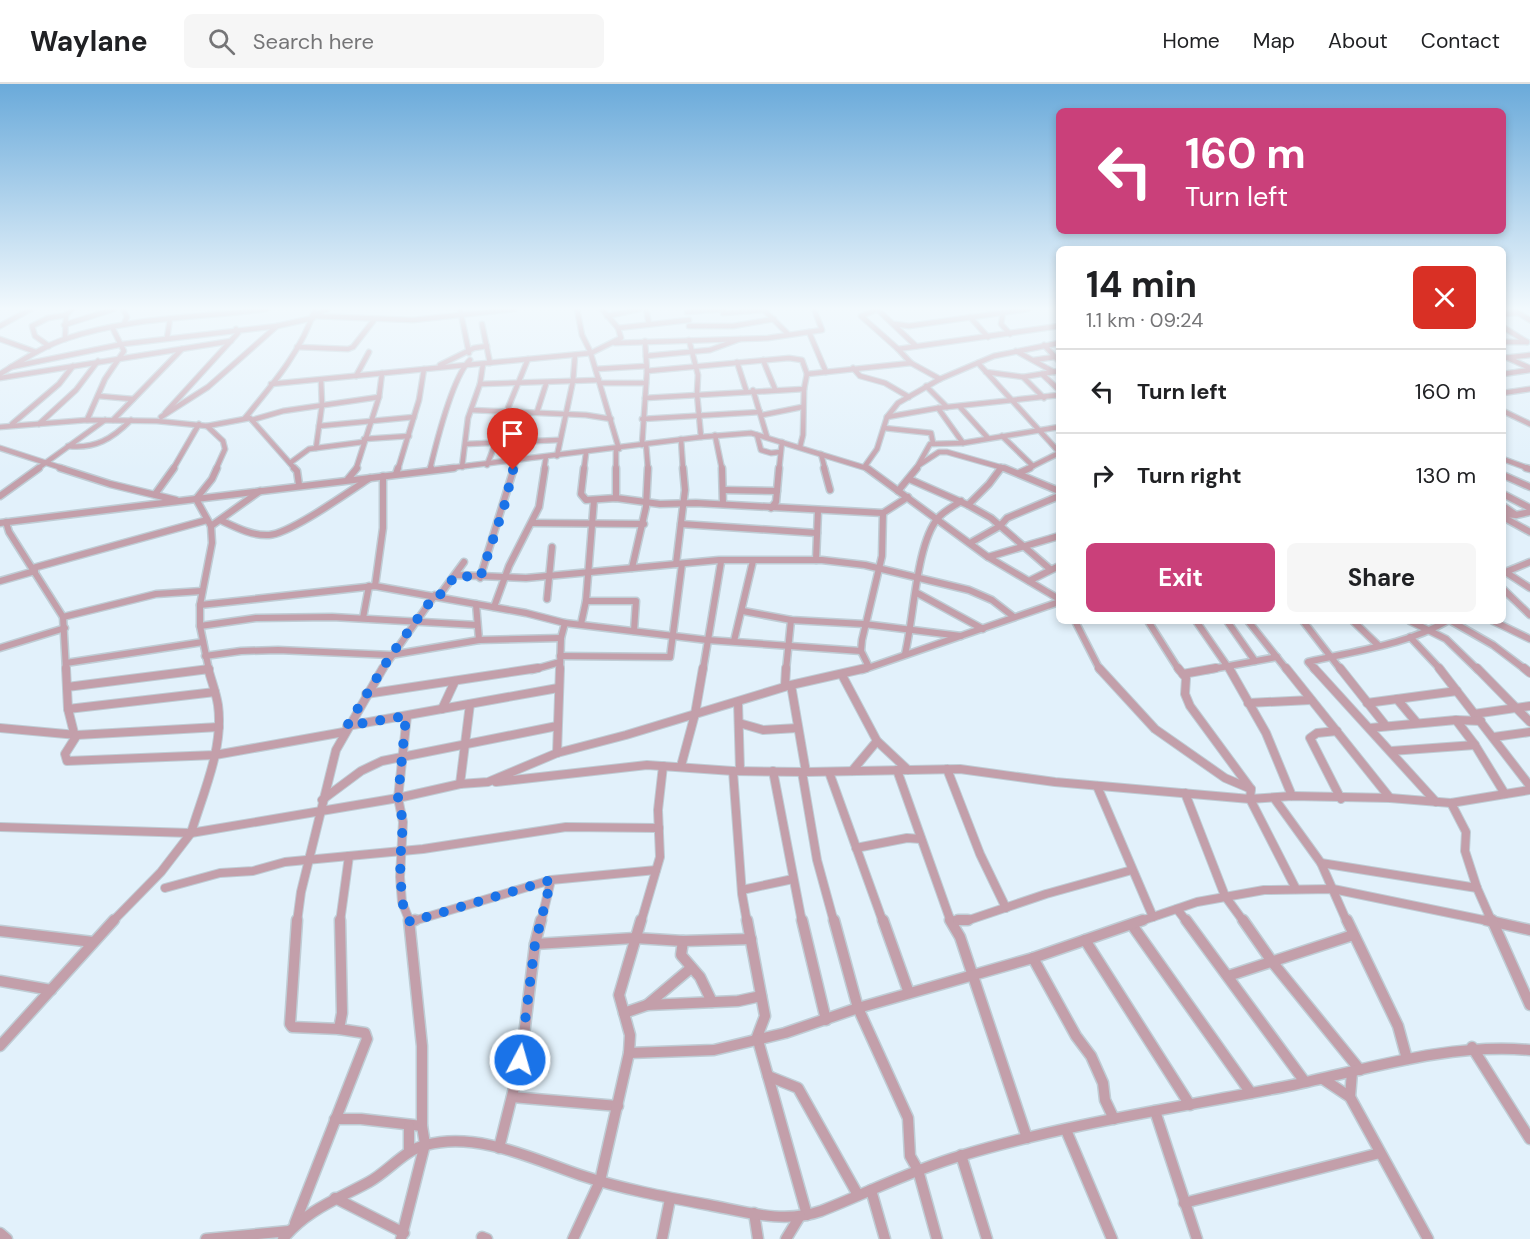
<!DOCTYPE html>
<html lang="en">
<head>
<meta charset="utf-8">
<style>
  body { margin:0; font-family:"DM Sans",sans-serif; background:#f6f6f6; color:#202124; height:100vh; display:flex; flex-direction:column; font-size:22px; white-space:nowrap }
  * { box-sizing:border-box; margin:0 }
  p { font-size:20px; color:#757577 }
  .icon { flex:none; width:33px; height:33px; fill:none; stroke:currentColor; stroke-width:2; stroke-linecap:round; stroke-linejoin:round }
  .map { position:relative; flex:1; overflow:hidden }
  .drawer { position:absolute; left:1056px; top:162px; width:450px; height:378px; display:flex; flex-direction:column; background:#fff; border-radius:9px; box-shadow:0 3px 9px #0003 }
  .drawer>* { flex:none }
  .hud { position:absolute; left:1056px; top:24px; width:450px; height:126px; border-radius:9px; box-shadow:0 3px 9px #0003; background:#ca407a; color:#fff; overflow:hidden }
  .pin { position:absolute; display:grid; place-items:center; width:51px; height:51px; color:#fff; margin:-62px -26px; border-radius:50% 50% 50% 0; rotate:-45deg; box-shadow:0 0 6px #0007 }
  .pin .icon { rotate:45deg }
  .me { position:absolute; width:66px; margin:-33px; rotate:6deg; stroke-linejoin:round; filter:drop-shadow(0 0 4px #0008) }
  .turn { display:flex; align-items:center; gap:21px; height:126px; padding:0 30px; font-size:27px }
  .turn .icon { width:78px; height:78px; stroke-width:2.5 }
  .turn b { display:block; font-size:42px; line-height:51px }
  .round { display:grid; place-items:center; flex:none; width:63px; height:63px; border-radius:9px; background:#f6f6f6 }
  .summary { display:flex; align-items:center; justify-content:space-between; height:102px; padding:0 30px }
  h1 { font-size:36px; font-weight:700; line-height:45px }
  .cta { display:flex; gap:12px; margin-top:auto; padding:12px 30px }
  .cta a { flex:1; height:69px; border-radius:9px; background:#ca407a; color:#fff; font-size:24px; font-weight:700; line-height:69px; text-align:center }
  .cta a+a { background:#f6f6f6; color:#202124 }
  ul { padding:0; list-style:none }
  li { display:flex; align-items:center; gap:18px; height:84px; padding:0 30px; border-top:2px solid #e0e0e0 }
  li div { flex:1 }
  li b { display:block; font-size:22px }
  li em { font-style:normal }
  header { display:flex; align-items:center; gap:36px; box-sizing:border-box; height:84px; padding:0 30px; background:#fff; border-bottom:2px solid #e0e0e0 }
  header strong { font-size:28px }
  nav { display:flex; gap:33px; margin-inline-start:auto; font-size:21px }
  .search { width:420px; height:54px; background:#f6f6f6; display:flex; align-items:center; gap:15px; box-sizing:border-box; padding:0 21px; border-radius:9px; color:#757577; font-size:22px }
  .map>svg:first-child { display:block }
</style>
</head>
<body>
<header>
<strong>Waylane</strong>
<div class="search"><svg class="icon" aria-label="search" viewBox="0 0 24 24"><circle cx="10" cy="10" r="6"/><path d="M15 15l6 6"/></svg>Search here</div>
<nav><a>Home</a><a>Map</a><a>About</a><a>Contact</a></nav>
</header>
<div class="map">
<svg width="1530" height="1155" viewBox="0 0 1530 1155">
  <rect width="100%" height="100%" fill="#e2f1fb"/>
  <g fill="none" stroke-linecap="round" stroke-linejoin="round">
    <defs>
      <g id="street-far3">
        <path d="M123,225L127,233L124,240"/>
        <path d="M460,225L469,269"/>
        <path d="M577,225L582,251L590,267L619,365"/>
        <path d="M646,225L649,240"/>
        <path d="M763,225L788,250"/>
        <path d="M877,225L916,262"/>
        <path d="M878,225L861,232L898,265"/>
        <path d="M1512,225L1530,236"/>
        <path d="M687,228L725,225"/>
        <path d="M1003,228L1001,240L1010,250"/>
        <path d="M723,229L765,226"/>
        <path d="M1503,230L1518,229"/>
        <path d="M314,231L328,225"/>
        <path d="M313,232L413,236L514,225"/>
        <path d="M607,232L640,225"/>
        <path d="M970,233L988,253"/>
        <path d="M482,240L490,279"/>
        <path d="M895,240L909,242L1028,225"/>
        <path d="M64,241L114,225"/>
        <path d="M0,242L31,225"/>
        <path d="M689,242H733L774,235"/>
        <path d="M1503,243L1527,258"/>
        <path d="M618,244L689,236"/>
        <path d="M809,248L826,288"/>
        <path d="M167,254L170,235"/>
        <path d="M0,255L36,268"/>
        <path d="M65,255L66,231L72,225"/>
        <path d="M689,256L698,291L697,310L701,353"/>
        <path d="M1503,258H1527"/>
        <path d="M615,259L768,254L822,246L814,225"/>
        <path d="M1044,261L1059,277"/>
        <path d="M49,262L35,252L32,242L48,234L66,231"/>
        <path d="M297,263L348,265L353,263L374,236"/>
        <path d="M1016,267L1054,288"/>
        <path d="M646,272L710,266L740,255"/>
        <path d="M1503,274L1530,271"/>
        <path d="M1508,274L1530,284"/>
        <path d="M763,276L775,305"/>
        <path d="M1034,276L1054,273"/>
        <path d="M737,278L746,306"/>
        <path d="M978,279L1059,368"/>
        <path d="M440,281L474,264L487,262"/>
        <path d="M11,283L123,260L277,242L313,234"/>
        <path d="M853,284L860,292L885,299L909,313"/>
        <path d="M596,285L646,282"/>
        <path d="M986,288L1023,293L1044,314"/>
        <path d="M0,290C21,277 42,263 65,255C129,233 199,234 266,225"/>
        <path d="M807,290L911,279"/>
        <path d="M1042,290L1059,306"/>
        <path d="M1503,290L1530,286"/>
        <path d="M356,292L369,268"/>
        <path d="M1023,293L1059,287"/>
        <path d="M0,294L231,257"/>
        <path d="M940,295L911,279L898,265L1059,242"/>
        <path d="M600,299H646"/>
        <path d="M271,300L591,269L621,254L618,244L602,225"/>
        <path d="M480,300L599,296"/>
        <path d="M926,302L947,323"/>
        <path d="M753,306L767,353"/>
        <path d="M1503,309L1530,305"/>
        <path d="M98,312L133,315"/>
        <path d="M645,314L804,305L807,290L802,276L789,274L647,287"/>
        <path d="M960,323L988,354"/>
        <path d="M938,324L963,359"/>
        <path d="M471,326L586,331L611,335"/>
        <path d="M1503,327L1530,340"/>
        <path d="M537,328L546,300"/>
        <path d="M165,329L238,249L236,245"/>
        <path d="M762,331L802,323"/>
        <path d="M161,333L208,303L277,242"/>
        <path d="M887,333L938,324L1059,311"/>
        <path d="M245,334C273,300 301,268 315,225"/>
        <path d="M642,335L760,328"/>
        <path d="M87,336L105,295L124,267L112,243"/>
        <path d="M113,336L182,265"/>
        <path d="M252,336L283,327L379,313"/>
        <path d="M12,340L59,300L73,282"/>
        <path d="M39,340L76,306L98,277"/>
        <path d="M207,342L250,334L295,385"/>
        <path d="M319,342L414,333"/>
        <path d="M0,343L87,336L157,337L207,342L223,357L225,365L216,385"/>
        <path d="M884,344L931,349L933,359"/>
        <path d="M715,351L722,385"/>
        <path d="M757,351L761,366L771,369L780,368"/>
        <path d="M1002,352L1033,382"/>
        <path d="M364,355L409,352"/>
        <path d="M681,355L683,385"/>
        <path d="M466,360L558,356"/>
        <path d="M646,360L648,385"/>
        <path d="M642,361L647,287L645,257"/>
        <path d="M68,362C95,365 112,355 131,336"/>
        <path d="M800,363L803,351L804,305"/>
        <path d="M0,364L65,385"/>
        <path d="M316,364L322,321L321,296"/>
        <path d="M616,365V385"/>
        <path d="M821,370L825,385"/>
        <path d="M557,372L573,297L575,271"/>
        <path d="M1503,375L1530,385"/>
        <path d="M290,379L309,365L363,358"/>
        <path d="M487,381L502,342L512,334L508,324L528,275"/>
        <path d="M919,381L939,368H947L1007,385"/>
        <path d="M865,382L877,365L887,333L898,319L940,295L994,272L1059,259"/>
        <path d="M462,383L468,334L480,300L483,280"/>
        <path d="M37,385L105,336"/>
        <path d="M173,385L199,340"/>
        <path d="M356,385L379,313L382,289"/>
        <path d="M398,385L419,316L424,285"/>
        <path d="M430,385C436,360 452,293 470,276"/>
        <path d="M441,385L701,353L751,349L869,385"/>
        <path d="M513,385L516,377"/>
        <path d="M544,385L546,373"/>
        <path d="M584,385L586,369"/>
        <path d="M779,385L782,358"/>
        <path d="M916,385L930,360L963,359L1059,343"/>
        <path d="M999,385L1001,383"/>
        <path d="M1027,385L1059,369"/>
      </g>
      <g id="street-far2">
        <path d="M60,384L110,400L176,416"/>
        <path d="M294,384L297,387L299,401"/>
        <path d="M584,384L581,410L586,416L616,414L660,420L696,419L883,429L908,413"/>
        <path d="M616,384V414"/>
        <path d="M722,384L723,420"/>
        <path d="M824,384L830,406"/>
        <path d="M867,384L988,473L1059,515"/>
        <path d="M1004,384L1059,407"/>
        <path d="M1526,384L1530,385"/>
        <path d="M430,386L431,384"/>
        <path d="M1019,389L1030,384"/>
        <path d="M396,390L398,384"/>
        <path d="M1503,391L1530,403"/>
        <path d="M348,395L357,384"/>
        <path d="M909,395L968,421L991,434L1050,485"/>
        <path d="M724,406L777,407"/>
        <path d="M898,407L917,384"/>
        <path d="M156,409L174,384"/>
        <path d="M1503,410L1530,424"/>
        <path d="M0,412L39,384"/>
        <path d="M196,415L212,395L217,384"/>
        <path d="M196,415L454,384"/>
        <path d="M968,421L989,400L1001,384"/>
        <path d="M1503,422L1516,431"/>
        <path d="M771,424L776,418L779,384"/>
        <path d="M1503,430L1516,431L1530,428"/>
        <path d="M1503,433L1530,448"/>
        <path d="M220,436C235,443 252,452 269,451C290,450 350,407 370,394"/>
        <path d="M6,438L9,448L63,533L66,586"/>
        <path d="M0,439L196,415L211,442L212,459L200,521V542L209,586"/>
        <path d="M532,439L644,440"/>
        <path d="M681,440L817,449"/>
        <path d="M211,442L260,407"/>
        <path d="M970,459L1000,442L1007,434L1059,412"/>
        <path d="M988,473L1059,452"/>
        <path d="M816,476L818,427"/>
        <path d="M676,480L685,406L683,384"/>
        <path d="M33,484L207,436"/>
        <path d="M632,484L646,423L648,384"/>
        <path d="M1504,487L1530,504"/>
        <path d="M1503,489L1530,478"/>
        <path d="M456,491L526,494L719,476H822L865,481L969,506L992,516L1014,533"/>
        <path d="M480,494L514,384"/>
        <path d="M0,497L35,487"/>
        <path d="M1029,497L1059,482"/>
        <path d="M375,502L383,444V392"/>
        <path d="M1503,505L1530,531"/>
        <path d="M917,509L983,545"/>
        <path d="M439,512L464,478"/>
        <path d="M547,515L552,463"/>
        <path d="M586,517H636L634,547"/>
        <path d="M476,520L479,556"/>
        <path d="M200,521L375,502L526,529L565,539L561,554L560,586"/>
        <path d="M494,523L509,482L539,423L545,384"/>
        <path d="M743,527L791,536L864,540L961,552"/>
        <path d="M63,533L156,510L202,507"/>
        <path d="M363,534L369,502"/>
        <path d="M1075,537L1100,586"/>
        <path d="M1148,537L1179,586"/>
        <path d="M1196,537L1230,586"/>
        <path d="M1227,537L1255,577"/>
        <path d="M1248,537L1287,586"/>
        <path d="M1303,537L1341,586"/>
        <path d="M1353,537L1378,561"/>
        <path d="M1410,537L1446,555L1478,586"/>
        <path d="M1451,537L1493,561L1526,586"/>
        <path d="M1493,537L1530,555"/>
        <path d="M565,539L707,556L861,567"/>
        <path d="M581,540L586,517L594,416"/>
        <path d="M200,542L256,534L332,533L477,541"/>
        <path d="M1410,553L1441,586"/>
        <path d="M734,557L753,477"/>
        <path d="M0,564L65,544"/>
        <path d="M905,570C914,534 916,460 938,434C944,427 954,422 961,417"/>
        <path d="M205,572L241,567L278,566L391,571L479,556L561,554"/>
        <path d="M560,572L670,573L682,480"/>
        <path d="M66,579L203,558"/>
        <path d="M869,583L861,567L862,556L882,472L883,429"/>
        <path d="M204,586L209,585"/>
        <path d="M382,586L435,511"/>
        <path d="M532,586L560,578"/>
        <path d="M703,586L721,478"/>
        <path d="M786,586L791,536"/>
        <path d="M862,586L1059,518"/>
        <path d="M1207,586L1277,573"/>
        <path d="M1315,586L1308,578C1354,567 1406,561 1447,537"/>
      </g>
      <g id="street-far1">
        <path d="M66,584L68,625L74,649"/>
        <path d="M1099,584L1155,645L1225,694L1251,705"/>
        <path d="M1178,584L1186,594L1185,610L1190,622L1251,705L1250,715L1296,805"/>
        <path d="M1229,584L1266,649L1292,712"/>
        <path d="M1286,584L1390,714"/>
        <path d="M1314,584L1436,718"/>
        <path d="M1340,584L1386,642"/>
        <path d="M1439,584L1530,702"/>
        <path d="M1477,584L1530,638"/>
        <path d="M1524,584L1530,589"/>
        <path d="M1183,590L1216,584"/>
        <path d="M842,591L877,657L908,686"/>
        <path d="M791,601L806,688"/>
        <path d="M785,602L786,584"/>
        <path d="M67,603L209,585"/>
        <path d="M366,610L538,584"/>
        <path d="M1397,615L1417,639"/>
        <path d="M738,618L740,686"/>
        <path d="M1248,619L1311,616"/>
        <path d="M1367,619L1457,607"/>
        <path d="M68,625L215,608"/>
        <path d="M442,625L455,597"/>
        <path d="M1474,630L1530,622"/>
        <path d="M407,632L398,714L403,738L400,793L402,818L410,838"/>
        <path d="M1456,636L1475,661L1505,710"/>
        <path d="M739,639L763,646L798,644"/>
        <path d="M347,642L558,604"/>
        <path d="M0,644L77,651L219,643"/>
        <path d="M1370,644L1456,636L1481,637"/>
        <path d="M1337,647L1317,649L1310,654L1341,715"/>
        <path d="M77,651L65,670L67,677L215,671L344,648"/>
        <path d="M1494,653L1530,648"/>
        <path d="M1391,667L1475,661"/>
        <path d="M557,669L560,584"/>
        <path d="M681,682L695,630L703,584"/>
        <path d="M947,685L980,770L1006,824"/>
        <path d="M897,686L951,838"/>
        <path d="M733,687L742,810L747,838"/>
        <path d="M773,687L802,838"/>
        <path d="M852,687L877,657"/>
        <path d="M802,688L817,776L834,838"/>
        <path d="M829,688L883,838"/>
        <path d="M496,698L647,681L733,687L806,688L960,685L1055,698L1250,715L1292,712L1390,714L1451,719L1530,706"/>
        <path d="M460,700L470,620"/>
        <path d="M1097,702L1153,833"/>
        <path d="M1185,709L1225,812L1244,838"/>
        <path d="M1274,714L1321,779L1347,838"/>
        <path d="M322,716L361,687L382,677L557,642"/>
        <path d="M1451,719L1466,748L1465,767L1477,804L1492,838"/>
        <path d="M0,743L191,749C203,709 224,664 218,621C216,608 211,596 208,584"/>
        <path d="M856,764L907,754L921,755"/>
        <path d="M1321,779L1477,804"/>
        <path d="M165,804L220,789L253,787L285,778L423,765L566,743L659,744"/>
        <path d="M742,806L793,795"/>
        <path d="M1177,825L1187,838"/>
        <path d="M950,836L966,837L1046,810L1132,786"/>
        <path d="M112,838L161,788L191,749L398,714L460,700L488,698L557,669L626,651L791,601L866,584"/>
        <path d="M297,838L301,808L336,666L383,584"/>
        <path d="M340,838L349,772"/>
        <path d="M410,838L551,796L656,786"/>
        <path d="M541,838L551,796"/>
        <path d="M641,838L660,773L658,726L663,682"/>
        <path d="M1138,838L1197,818L1264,806L1333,805L1493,838"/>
      </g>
      <g id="street">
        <path d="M297,836L290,940L292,943L339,945"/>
        <path d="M747,836L765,932L757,953L807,1131"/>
        <path d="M802,836L826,936"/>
        <path d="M834,836L858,924L908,1034L910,1072L918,1086L937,1155"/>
        <path d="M883,836L909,909"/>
        <path d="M950,836L960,853L1027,1054"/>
        <path d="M958,836H968"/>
        <path d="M1186,836L1305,998"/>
        <path d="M1243,836L1273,879L1360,986"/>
        <path d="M1347,836L1398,942L1407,975"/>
        <path d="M1486,836L1530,846"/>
        <path d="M1492,836L1530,921"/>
        <path d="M410,838L415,836"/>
        <path d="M1132,841L1251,1009"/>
        <path d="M0,847L93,858"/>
        <path d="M1085,856L1190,1021"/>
        <path d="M683,857L681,871L700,893L712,918"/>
        <path d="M535,860L635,854L683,857L751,855"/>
        <path d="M1033,874L1076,952L1091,972L1103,999L1105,1016L1114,1035"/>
        <path d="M1228,892L1353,851"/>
        <path d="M0,897L51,906"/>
        <path d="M647,921L691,884"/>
        <path d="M624,929L647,921L738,917L761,912"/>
        <path d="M0,962L114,836"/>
        <path d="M1472,963L1530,1055"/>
        <path d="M629,969L714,966L785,949L858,924L1033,874L1143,836"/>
        <path d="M768,992L798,1004L858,1111"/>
        <path d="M1323,995L1350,1013L1428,1155"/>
        <path d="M512,1013L618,1022"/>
        <path d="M1350,1013L1352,988"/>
        <path d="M1155,1027L1197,1155"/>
        <path d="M335,1035H361L422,1042"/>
        <path d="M409,1042V1068"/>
        <path d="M1066,1046L1112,1155"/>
        <path d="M499,1064L521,976L535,860L541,836"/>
        <path d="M961,1071L987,1155"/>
        <path d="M871,1106L885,1155"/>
        <path d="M335,1114L404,1149"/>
        <path d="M1184,1119L1380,1069"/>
        <path d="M754,1129L758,1155"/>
        <path d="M295,1139L367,955L365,949L339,945L342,929L340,836"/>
        <path d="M0,1149L7,1155"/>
        <path d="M482,1153L487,1155"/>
        <path d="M206,1155L289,1147"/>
        <path d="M283,1155C306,1126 338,1115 369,1098C389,1087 404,1066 426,1061C477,1047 533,1075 580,1091C622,1105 665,1113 709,1121C746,1128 784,1140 821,1127C867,1109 912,1086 960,1072C1069,1039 1182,1023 1293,1001C1372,984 1449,959 1530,966"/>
        <path d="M401,1155L425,1060L422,1042V962L409,836"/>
        <path d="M573,1155L600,1097L629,969L630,951L619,911L641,836"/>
        <path d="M662,1155L670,1115"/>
        <path d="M786,1155L800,1132"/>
      </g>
    </defs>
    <use href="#street-far3" stroke="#bfcdd5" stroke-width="7"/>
    <use href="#street-far2" stroke="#bfcdd5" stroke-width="9"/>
    <use href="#street-far1" stroke="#bfcdd5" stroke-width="10"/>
    <use href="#street" stroke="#bfcdd5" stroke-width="13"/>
    <use href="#street-far3" stroke="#c39faa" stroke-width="4.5"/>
    <use href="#street-far2" stroke="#c39faa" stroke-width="6"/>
    <use href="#street-far1" stroke="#c39faa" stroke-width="8"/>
    <use href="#street" stroke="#c39faa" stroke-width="10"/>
  </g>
  <linearGradient id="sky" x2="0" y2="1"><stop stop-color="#6aaada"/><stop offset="0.58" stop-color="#f2f9fd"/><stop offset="1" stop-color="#f2f9fd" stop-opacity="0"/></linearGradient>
  <rect width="1530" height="387" fill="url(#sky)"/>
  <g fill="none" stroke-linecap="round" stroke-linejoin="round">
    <path stroke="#1a73e8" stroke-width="10" stroke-dasharray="0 18" d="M513,386L504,423L480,494L456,491L439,512L435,511L391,571L347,642L406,632L398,714L403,738L400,779L402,818L410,838L551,796L535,860L520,976"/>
  </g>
</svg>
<div class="pin" style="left:513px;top:386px;background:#d93025"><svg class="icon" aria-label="arrive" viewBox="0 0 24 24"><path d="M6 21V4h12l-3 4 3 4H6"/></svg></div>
<svg class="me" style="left:520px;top:976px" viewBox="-20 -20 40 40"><circle r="17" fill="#1a73e8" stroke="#fff" stroke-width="3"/><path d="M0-11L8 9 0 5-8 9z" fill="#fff"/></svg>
<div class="hud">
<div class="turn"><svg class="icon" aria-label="left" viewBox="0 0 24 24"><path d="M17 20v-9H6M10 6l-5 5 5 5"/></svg><div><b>160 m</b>Turn left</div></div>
</div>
<section class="drawer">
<div class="summary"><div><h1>14 min</h1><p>1.1 km · 09:24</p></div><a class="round" style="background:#d93025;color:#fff"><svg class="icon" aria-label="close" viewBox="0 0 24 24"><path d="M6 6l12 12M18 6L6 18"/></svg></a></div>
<ul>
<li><svg class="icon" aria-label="left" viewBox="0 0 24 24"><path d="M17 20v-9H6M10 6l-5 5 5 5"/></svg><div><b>Turn left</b></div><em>160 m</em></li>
<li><svg class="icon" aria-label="right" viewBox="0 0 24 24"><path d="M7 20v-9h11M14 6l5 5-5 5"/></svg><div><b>Turn right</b></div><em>130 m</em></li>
</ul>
<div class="cta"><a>Exit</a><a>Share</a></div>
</section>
</div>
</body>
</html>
